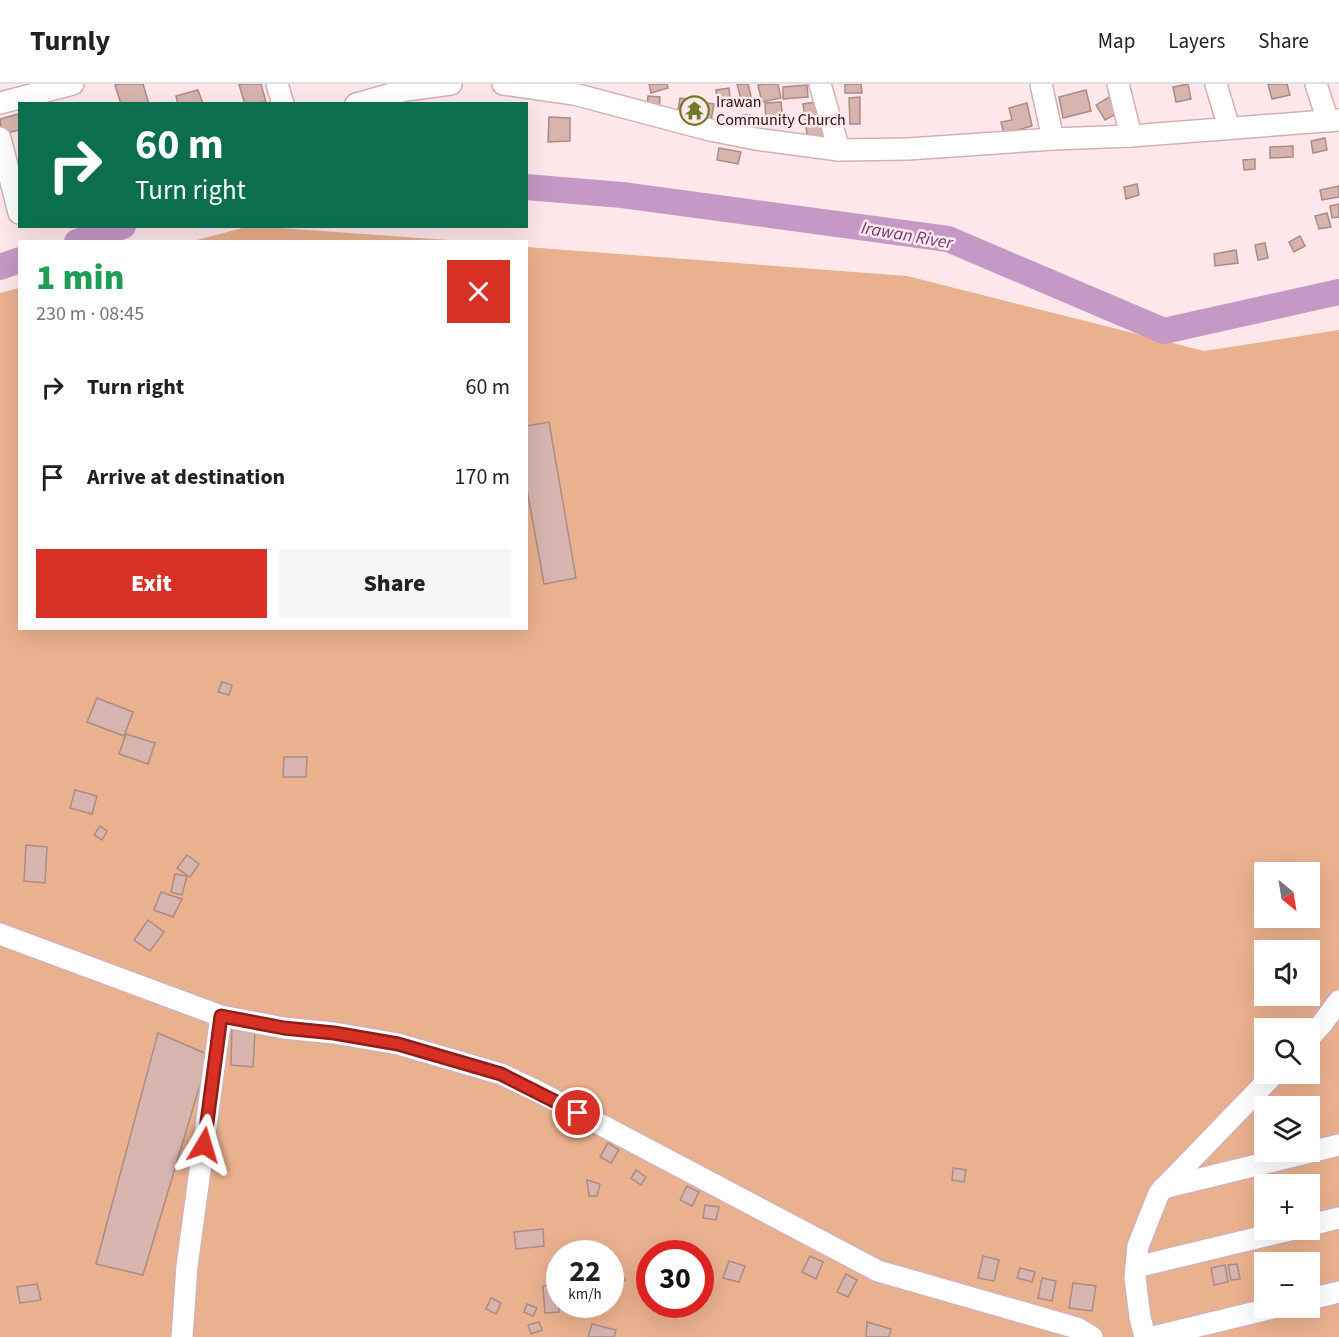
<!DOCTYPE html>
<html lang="en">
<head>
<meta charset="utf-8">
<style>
  body { margin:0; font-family:"Source Sans 3",sans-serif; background:#f6f6f6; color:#202124; height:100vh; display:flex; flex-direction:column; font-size:22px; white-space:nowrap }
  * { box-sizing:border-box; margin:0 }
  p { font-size:20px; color:#757577 }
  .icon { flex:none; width:33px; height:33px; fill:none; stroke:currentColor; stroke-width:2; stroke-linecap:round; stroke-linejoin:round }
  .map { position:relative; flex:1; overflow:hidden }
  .side { position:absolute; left:18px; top:156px; width:510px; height:390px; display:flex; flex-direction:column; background:#fff; border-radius:0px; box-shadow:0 6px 24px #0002 }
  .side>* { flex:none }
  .guide { position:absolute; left:18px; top:18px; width:510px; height:126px; border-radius:0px; box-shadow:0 6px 24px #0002; background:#0b6e4f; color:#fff; overflow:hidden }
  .needle { width:39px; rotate:150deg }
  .buttons { position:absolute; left:1254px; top:778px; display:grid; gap:12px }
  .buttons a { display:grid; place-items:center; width:66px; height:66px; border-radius:0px; background:#fff; box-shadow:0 6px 24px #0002; font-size:30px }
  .speed { position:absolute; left:546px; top:1156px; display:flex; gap:12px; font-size:30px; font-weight:700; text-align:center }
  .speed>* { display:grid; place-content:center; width:78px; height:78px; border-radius:50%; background:#fff; box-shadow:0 6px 24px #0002; line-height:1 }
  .speed small { font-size:15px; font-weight:400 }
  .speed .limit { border:9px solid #d22; background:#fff; color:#111 }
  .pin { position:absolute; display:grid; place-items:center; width:51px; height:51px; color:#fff; margin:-26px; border:3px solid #fff; border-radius:50%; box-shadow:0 2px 6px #0007 }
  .me { position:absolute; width:66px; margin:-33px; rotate:7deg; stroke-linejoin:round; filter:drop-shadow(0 0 4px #0008) }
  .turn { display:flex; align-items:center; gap:21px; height:126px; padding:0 18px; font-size:27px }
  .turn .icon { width:78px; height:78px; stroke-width:2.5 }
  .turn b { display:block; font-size:42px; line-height:51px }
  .round { display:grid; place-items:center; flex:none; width:63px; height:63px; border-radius:0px; background:#f6f6f6 }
  .summary { display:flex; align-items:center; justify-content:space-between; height:102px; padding:0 18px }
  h1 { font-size:36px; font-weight:800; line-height:45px; color:#1e9e55 }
  .action { display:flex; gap:12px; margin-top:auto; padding:12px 18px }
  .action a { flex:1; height:69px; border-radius:0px; background:#d93025; color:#fff; font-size:24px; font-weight:800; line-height:69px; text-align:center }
  .action a+a { background:#f6f6f6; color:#202124 }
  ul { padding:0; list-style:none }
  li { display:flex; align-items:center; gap:18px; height:90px; padding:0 18px }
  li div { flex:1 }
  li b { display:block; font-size:22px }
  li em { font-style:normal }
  header { display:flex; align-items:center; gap:36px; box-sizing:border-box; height:84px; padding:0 30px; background:#fff; border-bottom:2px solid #e0e0e0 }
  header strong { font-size:28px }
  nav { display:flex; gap:33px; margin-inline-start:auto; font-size:21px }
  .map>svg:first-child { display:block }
</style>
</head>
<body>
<header>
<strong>Turnly</strong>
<nav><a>Map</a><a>Layers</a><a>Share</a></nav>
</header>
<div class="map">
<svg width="1339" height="1253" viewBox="0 0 1339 1253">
  <rect width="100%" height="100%" fill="#ffe8eb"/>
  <g fill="#eab18e" fill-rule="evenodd">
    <path d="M250,142L266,143L461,157H193Z"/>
    <path d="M527,163L907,192L1204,267L1339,246V1253H0V209L19,204L20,544H526ZM1264,789H1310V834H1264ZM1264,867H1310V912H1264ZM1264,945H1310V990H1264ZM1264,1023H1310V1068H1264ZM1264,1101H1310V1146H1264ZM560,1170H610V1221H560ZM650,1170H700V1221H650ZM1264,1179H1310V1224H1264Z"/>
  </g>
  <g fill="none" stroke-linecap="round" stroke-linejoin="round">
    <g stroke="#c698c5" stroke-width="26">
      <path d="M526,103L622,111L948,155L1164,247L1339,208"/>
      <path d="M77,158L123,142"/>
      <path d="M0,183L20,176"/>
    </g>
  </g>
  <g fill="#d7b5ae" stroke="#ac8b85" stroke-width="1.5">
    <path d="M119,0H143L149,20H121L115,1Z"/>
    <path d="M241,0H261L266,18L245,20L239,1Z"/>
    <path d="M649,0H667L668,4L651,9Z"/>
    <path d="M737,0H748L751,12L741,15Z"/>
    <path d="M764,0H778L781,14L762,18L758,1Z"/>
    <path d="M845,0H861L862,9H845Z"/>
    <path d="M1188,0L1191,15L1176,18L1173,3Z"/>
    <path d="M1268,0H1287L1290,11L1272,15Z"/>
    <path d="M807,1L808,13L783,15V3Z"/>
    <path d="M729,4L730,14L717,15L716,6Z"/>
    <path d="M198,6L203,20H178L176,12Z"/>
    <path d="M1086,6L1091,27L1063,34L1059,13Z"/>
    <path d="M1114,10L1121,27L1105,36L1096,21Z"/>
    <path d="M648,12L660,13L659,25L647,24Z"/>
    <path d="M860,13V40H850L849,14Z"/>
    <path d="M680,14L714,20L711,37L677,32Z"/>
    <path d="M822,17L827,56L808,58L803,20Z"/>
    <path d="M781,18L783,36L766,37L765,19Z"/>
    <path d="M1027,19L1032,42L1004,50L1001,38L1012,36L1009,24Z"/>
    <path d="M18,30L20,46L2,50L0,35Z"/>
    <path d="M743,31H752L753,45L743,46Z"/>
    <path d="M549,33L570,34V57L548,58Z"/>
    <path d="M1325,54L1327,66L1313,69L1311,57Z"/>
    <path d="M1293,62V73L1270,74V63Z"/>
    <path d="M719,64L741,68L738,80L717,76Z"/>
    <path d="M1255,75V85L1244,86L1243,76Z"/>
    <path d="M1137,100L1139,111L1126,115L1124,103Z"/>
    <path d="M1339,102V113L1322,116L1320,106Z"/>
    <path d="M1339,120V133L1332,134L1330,122Z"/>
    <path d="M1327,129L1331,143L1319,145L1315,132Z"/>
    <path d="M1300,152L1305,162L1294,168L1289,158Z"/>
    <path d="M1265,159L1268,174L1258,176L1255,161Z"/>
    <path d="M1236,166L1238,179L1215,182L1214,170Z"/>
    <path d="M549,338L576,494L544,500L526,400V342Z"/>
    <path d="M222,598L232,601L229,611L218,608Z"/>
    <path d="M97,614L133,628L124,652L87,638Z"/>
    <path d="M126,650L155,659L148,680L119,670Z"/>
    <path d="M284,673H307L306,693H283Z"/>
    <path d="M75,706L97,712L92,730L70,724Z"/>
    <path d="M100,742L107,747L102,756L94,751Z"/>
    <path d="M26,761L47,763L45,799L24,797Z"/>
    <path d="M187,771L199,780L190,793L177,784Z"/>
    <path d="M175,790L187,792L182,811L171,808Z"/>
    <path d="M161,808L182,815L173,833L154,826Z"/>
    <path d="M148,836L164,848L150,867L134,856Z"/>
    <path d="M232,943L255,948L253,983L231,981Z"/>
    <path d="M158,949L209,971L143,1191L96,1180Z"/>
    <path d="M608,1059L619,1066L611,1079L600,1073Z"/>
    <path d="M953,1084L966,1086L964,1098L952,1096Z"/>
    <path d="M636,1086L646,1093L641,1101L631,1094Z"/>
    <path d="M587,1096L600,1100L597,1112H589Z"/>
    <path d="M687,1102L699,1108L692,1122L680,1116Z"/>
    <path d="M705,1121L719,1123L716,1136L703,1134Z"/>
    <path d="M543,1145L544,1162L516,1165L514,1148Z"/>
    <path d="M810,1172L823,1178L816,1195L802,1188Z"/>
    <path d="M983,1172L999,1176L994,1197L978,1194Z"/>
    <path d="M611,1174L625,1196L610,1205V1175Z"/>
    <path d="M729,1177L745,1182L739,1198L723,1194Z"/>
    <path d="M1237,1180L1240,1195L1231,1196L1228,1181Z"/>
    <path d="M1225,1181L1228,1198L1214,1201L1211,1184Z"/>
    <path d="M1020,1184L1035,1188L1032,1198L1017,1194Z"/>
    <path d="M846,1190L857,1196L848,1213L837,1208Z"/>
    <path d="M1042,1194L1056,1197L1052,1217L1038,1214Z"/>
    <path d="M1073,1199L1096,1202L1092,1227L1069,1224Z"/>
    <path d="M37,1200L41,1216L20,1219L17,1203Z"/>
    <path d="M557,1200L559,1228L545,1229L543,1202Z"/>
    <path d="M491,1214L501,1219L496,1230L486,1225Z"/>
    <path d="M527,1220L537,1224L533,1232L524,1228Z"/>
    <path d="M539,1238L542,1246L531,1250L528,1241Z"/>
    <path d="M867,1238L891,1245L889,1253H866Z"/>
    <path d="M592,1240L616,1246L614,1253H588Z"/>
  </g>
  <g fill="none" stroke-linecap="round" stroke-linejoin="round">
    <defs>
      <g id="minor">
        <path d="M277,0L283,20"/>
        <path d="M503,0L574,10L710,46L756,55L839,66L908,65L1053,55L1131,52L1339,36"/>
        <path d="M820,0L839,66"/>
        <path d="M1041,0L1053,55"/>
        <path d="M1118,0L1131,52"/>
        <path d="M1216,0L1229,44"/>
        <path d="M1316,0L1328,37"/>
        <path d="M0,19L73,0"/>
        <path d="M356,20L406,6L451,0"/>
        <path d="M0,54L19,129"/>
        <path d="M0,850L221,932L284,944L334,949L398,960L501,990L537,1007L878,1187L1077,1244L1092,1253"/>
        <path d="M1310,953L1321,941L1339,917"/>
        <path d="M1163,1104L1339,1061"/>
        <path d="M1310,1141L1339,1134"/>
        <path d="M1136,1183L1290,1146"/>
        <path d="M1310,1215L1339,1208"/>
        <path d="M182,1253L187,1182L221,932"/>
        <path d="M1145,1253L1140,1233L1135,1194L1138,1162L1159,1109L1274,990"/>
        <path d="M1153,1253L1273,1224"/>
      </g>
    </defs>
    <use href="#minor" stroke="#d3b0b5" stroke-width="24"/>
    <use href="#minor" stroke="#fff" stroke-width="21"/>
  </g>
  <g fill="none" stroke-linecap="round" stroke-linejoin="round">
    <defs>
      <path id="route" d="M204,1061L221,932L284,944L334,949L398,960L501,990L578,1029"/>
    </defs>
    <use href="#route" stroke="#8d1f18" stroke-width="15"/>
    <use href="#route" stroke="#d93025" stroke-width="10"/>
  </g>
  <defs>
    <symbol id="temple-ring" viewBox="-11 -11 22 22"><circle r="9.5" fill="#ffe8eb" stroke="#6f7b28" stroke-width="1.5"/><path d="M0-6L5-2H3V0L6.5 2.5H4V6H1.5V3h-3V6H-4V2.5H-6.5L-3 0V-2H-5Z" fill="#6f7b28"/></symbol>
  </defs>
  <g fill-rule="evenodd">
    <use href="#temple-ring" x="678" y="10" width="33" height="33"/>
  </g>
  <g text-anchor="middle" stroke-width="5" stroke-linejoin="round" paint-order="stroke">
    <g font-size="16" fill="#201416" stroke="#ffe8eb" text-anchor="start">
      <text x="716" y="23">Irawan<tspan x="716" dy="18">Community Church</tspan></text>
    </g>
    <g font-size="18" font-style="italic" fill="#723a73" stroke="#ffe8eb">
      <text transform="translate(907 151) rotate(10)" y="6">Irawan River</text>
    </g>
  </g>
</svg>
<div class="buttons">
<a><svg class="needle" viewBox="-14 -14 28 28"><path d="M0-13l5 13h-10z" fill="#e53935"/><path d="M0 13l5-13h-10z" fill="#757577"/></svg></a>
<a><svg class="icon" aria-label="sound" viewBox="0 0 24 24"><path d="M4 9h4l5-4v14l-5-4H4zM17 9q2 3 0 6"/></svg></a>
<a><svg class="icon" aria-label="search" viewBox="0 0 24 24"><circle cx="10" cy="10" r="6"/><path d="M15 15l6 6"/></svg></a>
<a><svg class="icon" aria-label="layers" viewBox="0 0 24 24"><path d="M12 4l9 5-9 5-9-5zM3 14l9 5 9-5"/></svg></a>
<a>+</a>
<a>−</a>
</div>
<div class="speed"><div>22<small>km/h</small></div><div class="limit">30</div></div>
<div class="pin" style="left:578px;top:1029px;background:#d93025"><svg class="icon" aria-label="arrive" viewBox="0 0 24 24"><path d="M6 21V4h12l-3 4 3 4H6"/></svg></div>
<svg class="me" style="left:204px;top:1061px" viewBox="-20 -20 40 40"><path d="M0-17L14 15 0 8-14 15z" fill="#d93025" stroke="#fff" stroke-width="4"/></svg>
<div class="guide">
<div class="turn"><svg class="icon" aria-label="right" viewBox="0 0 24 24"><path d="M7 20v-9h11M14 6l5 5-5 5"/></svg><div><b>60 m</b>Turn right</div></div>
</div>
<section class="side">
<div class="summary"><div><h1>1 min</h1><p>230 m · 08:45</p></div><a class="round" style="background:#d93025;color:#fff"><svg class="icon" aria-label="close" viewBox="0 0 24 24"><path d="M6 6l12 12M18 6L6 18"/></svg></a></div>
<ul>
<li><svg class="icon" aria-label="right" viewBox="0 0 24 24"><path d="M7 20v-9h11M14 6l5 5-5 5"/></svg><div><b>Turn right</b></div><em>60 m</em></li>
<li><svg class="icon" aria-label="arrive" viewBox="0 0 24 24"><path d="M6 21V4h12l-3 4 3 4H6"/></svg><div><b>Arrive at destination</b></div><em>170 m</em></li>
</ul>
<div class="action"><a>Exit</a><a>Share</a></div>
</section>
</div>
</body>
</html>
